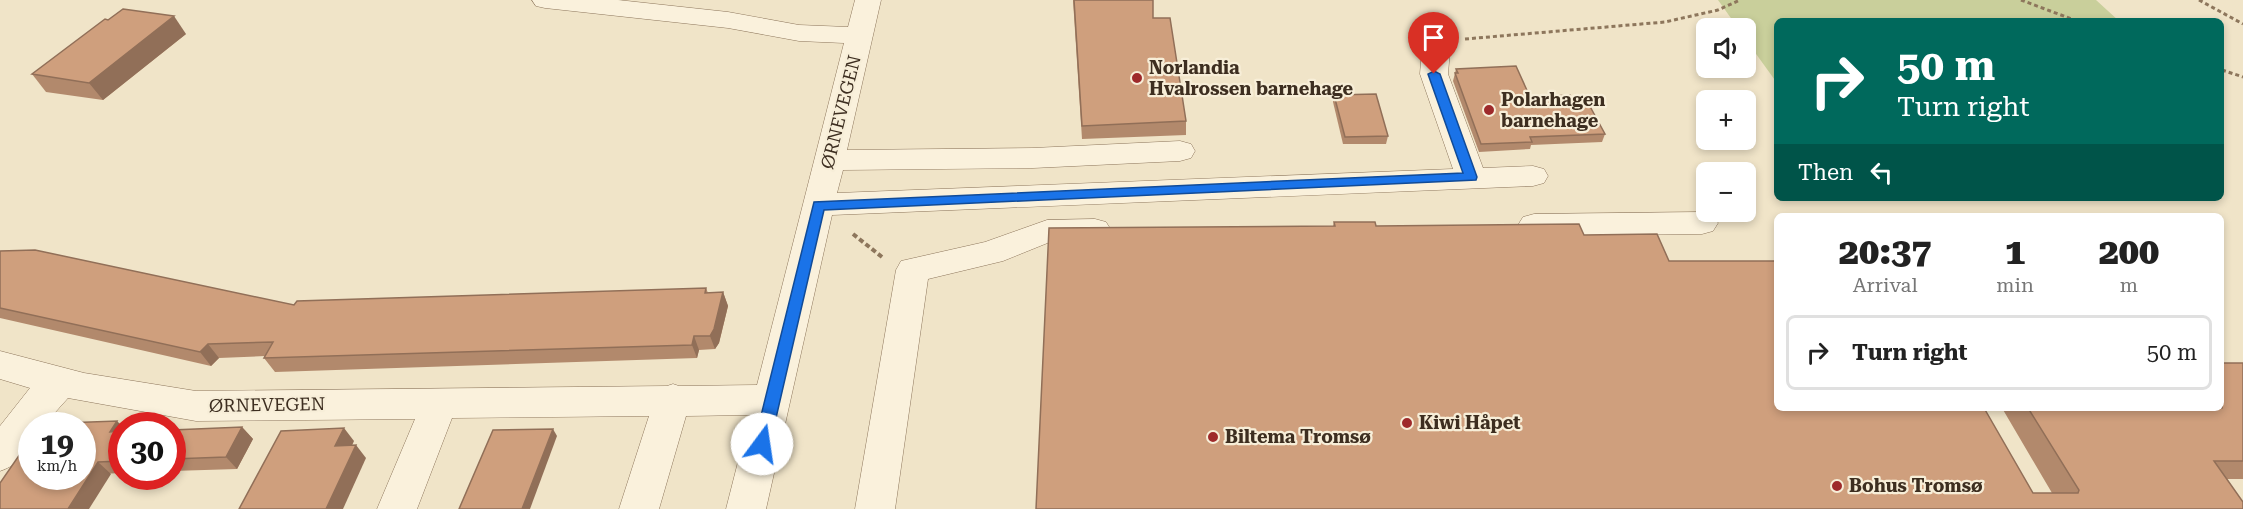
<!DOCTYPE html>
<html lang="en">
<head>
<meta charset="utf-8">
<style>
  body { margin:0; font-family:"Roboto Serif",serif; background:#f2f2f2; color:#222; height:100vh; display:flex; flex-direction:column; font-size:22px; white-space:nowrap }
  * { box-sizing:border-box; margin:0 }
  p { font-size:20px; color:#767676 }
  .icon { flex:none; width:33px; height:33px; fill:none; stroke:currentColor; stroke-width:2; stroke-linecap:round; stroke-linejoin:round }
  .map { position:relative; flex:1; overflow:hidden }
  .details { position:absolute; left:1774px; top:213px; width:450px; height:198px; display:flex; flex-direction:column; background:#fff; border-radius:9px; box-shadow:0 3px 9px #0003 }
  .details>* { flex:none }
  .top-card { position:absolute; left:1774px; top:18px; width:450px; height:183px; border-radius:9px; box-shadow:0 3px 9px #0003; background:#00695c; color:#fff; overflow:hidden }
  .tools { position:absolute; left:1696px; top:18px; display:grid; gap:12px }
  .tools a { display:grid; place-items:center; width:60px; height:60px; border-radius:9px; background:#fff; box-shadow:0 3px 9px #0003; font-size:30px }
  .speed { position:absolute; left:18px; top:412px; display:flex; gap:12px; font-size:30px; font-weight:700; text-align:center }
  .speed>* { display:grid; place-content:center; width:78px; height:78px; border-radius:50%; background:#fff; box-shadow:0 3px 9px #0003; line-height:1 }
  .speed small { font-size:15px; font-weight:400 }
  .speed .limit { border:9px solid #d22; background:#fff; color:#111 }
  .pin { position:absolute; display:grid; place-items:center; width:51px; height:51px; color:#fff; margin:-62px -26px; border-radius:50% 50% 50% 0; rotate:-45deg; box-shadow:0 0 6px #0007 }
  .pin .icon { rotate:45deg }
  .me { position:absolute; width:66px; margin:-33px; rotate:14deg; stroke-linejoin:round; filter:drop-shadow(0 0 4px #0008) }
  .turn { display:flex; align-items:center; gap:21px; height:126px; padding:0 24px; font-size:27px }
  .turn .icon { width:78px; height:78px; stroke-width:2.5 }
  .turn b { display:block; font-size:42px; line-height:51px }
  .then { display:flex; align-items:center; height:57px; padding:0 24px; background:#0003; gap:12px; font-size:22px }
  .eta { display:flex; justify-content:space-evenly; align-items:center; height:102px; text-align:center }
  .eta b { font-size:36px; font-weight:800; line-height:42px }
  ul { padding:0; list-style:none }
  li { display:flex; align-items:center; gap:18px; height:75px; margin:0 12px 9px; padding:0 12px; border:3px solid #e0e0e0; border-radius:9px }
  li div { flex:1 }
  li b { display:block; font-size:22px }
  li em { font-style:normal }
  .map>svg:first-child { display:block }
</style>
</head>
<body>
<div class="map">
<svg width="2243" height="509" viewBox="0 0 2243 509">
  <rect width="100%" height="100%" fill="#f0e4c8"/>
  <path fill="#c9cf9b" d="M1718,0H2096L2119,21H1778L1777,83L1746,40V28H1738Z"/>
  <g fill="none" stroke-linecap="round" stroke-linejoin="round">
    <defs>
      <g id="minor">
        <path d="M532,0H618L728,12L799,25L848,27L855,0H881L847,150L1033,148L1180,141L1191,144L1195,151L1191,158L1180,161L1033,168L843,170L837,193L1453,169L1420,74L1422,49L1426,43L1436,41L1446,43L1450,49L1448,74L1483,168L1533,166L1544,169L1548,176L1544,183L1533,186L832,215L766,509H726L750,415L686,416L659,509H619L649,416L452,418L417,509H377L415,419L196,421L68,398L43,426H32C32,448 21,464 0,471V426L30,388L0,379V351L84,373L196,391L667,386L673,384L679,386L757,385L844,43L799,41L728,28L545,8L536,6Z"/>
        <path d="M1702,212L1713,215L1718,223L1713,231L1702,234L1534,236L1523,233L1518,225L1523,217L1534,214Z"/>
        <path d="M1095,219L1106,222L1111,230L1106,238L1095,241L1050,242L1003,261L928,279L895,509H855L896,270L901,261L985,242L1047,220Z"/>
      </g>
    </defs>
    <use href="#minor" stroke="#8d765c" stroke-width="1"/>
    <g stroke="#8d765c" stroke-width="3" stroke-dasharray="4 3" stroke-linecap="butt">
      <path d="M2021,0L2077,21"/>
      <path d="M2199,0L2243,24"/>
      <path d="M1465,39L1665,22L1718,10L1740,0"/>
      <path d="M2222,70L2243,77"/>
    </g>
    <path stroke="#8d765c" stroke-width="4" stroke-dasharray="5 3" stroke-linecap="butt" d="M853,234L882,257"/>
    <use href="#minor" fill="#faf1dc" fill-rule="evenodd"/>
  </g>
  <g fill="#b2896c">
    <path d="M1073,0L1153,18L1186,121V135L1082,139Z"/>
    <path d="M108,20L186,34L103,100L46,92L32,74Z"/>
    <path d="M1456,69L1530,97L1573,101L1605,134L1602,142L1531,145L1530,149L1479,152L1453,81Z"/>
    <path d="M1334,95L1388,136L1386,144H1343L1333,102Z"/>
    <path d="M1334,222L1376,226L1584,235L1669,261L2033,493H2052L2002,408H2222L2243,363V479H2227L2243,502L1036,509L1333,226Z"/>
    <path d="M0,251L294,305L706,288L708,293L723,292L728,306L719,343L715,349L699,350L697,358L275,372L264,358L265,356L219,358L211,366L0,318Z"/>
    <path d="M122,426V473L32,477Z"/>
    <path d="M242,427L253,439L237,469L172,471V430Z"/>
  </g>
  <g fill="#916f58">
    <path d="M174,16L186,34L103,100L89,83Z"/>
    <path d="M723,292L728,306L719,343L715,349L710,336Z"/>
    <path d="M694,336L699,350L697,358L692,345Z"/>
    <path d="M208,344L219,358L211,366L200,352Z"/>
    <path d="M117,421L122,426V443L110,432Z"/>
    <path d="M242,427L253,439L237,469L226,457Z"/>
    <path d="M344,428L354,441L346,459L335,446Z"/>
    <path d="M553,429L557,436L530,509H522Z"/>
    <path d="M356,445L366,458L343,509H326Z"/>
    <path d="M98,462L111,474L89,509H68Z"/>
  </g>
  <g fill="#cf9f7d" stroke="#916f58" stroke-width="1.5">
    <path d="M1074,0H1153V18H1170L1186,121L1082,126Z"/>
    <path d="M123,9L174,16L89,83L32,74L105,19L108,20Z"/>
    <path d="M1516,66L1530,97L1570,95L1573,101H1587L1605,134L1530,137L1532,142L1481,144L1455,73H1458L1456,69Z"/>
    <path d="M1376,94L1388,136L1345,137L1334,95Z"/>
    <path d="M1334,222H1375L1376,226L1579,224L1584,235L1657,234L1669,261H1778V408H1984L2033,493H2078L2079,490L2028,408H2222V363H2243V461H2214L2243,502V509H1036L1049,228L1335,226Z"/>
    <path d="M35,250L294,305L297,301L706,288L705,293L723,292L714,329L710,336H694L692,345L264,358L273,342L208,344L200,352L0,308V251Z"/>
    <path d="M117,421L110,432L122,431V461L98,462L68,509H0V483L29,441H32V477H82V426H61L63,423Z"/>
    <path d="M242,427L226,457L172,459V430Z"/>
    <path d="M344,428L335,446L356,445L326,509H239L281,431Z"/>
    <path d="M553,429L522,509H459L493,430Z"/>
  </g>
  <path fill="#1a73e8" stroke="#114b97" stroke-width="1.5" d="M1434,71L1440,74L1477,177L1476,180L824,210L770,444L767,448L762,450L756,448L754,444L814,202L1463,173L1428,74Z"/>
  <g fill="#9e2a2b" stroke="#f7eed8" stroke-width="2">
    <circle cx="1137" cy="78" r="6"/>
    <circle cx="1489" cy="110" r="6"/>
    <circle cx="1407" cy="423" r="6"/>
    <circle cx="1213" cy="437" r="6"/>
    <circle cx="1837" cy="486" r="6"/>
  </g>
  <g text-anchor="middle" stroke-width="4.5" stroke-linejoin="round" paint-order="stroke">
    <g font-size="18" font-weight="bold" fill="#3d2e20" stroke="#f7eed8" text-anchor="start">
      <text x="1149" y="74">Norlandia<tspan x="1149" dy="21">Hvalrossen barnehage</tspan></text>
      <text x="1501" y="106">Polarhagen<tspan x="1501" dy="21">barnehage</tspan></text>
      <text x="1419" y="429">Kiwi Håpet</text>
      <text x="1225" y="443">Biltema Tromsø</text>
      <text x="1849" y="492">Bohus Tromsø</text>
    </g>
    <g font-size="18" fill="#3d2e20" stroke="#f7eed8">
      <text transform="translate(841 112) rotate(-76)" y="6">ØRNEVEGEN</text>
      <text transform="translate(267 405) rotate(-1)" y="6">ØRNEVEGEN</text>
    </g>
  </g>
</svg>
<div class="tools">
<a><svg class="icon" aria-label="sound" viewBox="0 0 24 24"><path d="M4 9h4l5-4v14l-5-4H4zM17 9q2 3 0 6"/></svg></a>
<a>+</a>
<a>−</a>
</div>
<div class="speed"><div>19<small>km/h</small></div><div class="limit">30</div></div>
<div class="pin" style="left:1434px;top:74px;background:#d93025"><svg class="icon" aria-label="arrive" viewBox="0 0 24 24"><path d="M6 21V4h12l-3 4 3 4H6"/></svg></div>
<svg class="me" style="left:762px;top:444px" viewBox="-20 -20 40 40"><circle r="19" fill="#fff"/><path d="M0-13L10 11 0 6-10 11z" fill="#1a73e8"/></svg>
<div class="top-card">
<div class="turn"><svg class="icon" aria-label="right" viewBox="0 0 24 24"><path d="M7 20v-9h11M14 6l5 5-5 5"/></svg><div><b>50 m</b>Turn right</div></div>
<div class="then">Then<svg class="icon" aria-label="left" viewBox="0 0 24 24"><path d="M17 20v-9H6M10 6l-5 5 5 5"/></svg></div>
</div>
<section class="details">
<div class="eta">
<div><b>20:37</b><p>Arrival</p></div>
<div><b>1</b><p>min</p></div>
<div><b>200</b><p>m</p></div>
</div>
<ul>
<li><svg class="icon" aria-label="right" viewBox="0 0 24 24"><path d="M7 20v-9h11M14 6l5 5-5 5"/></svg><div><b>Turn right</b></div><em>50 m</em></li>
</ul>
</section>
</div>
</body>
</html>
